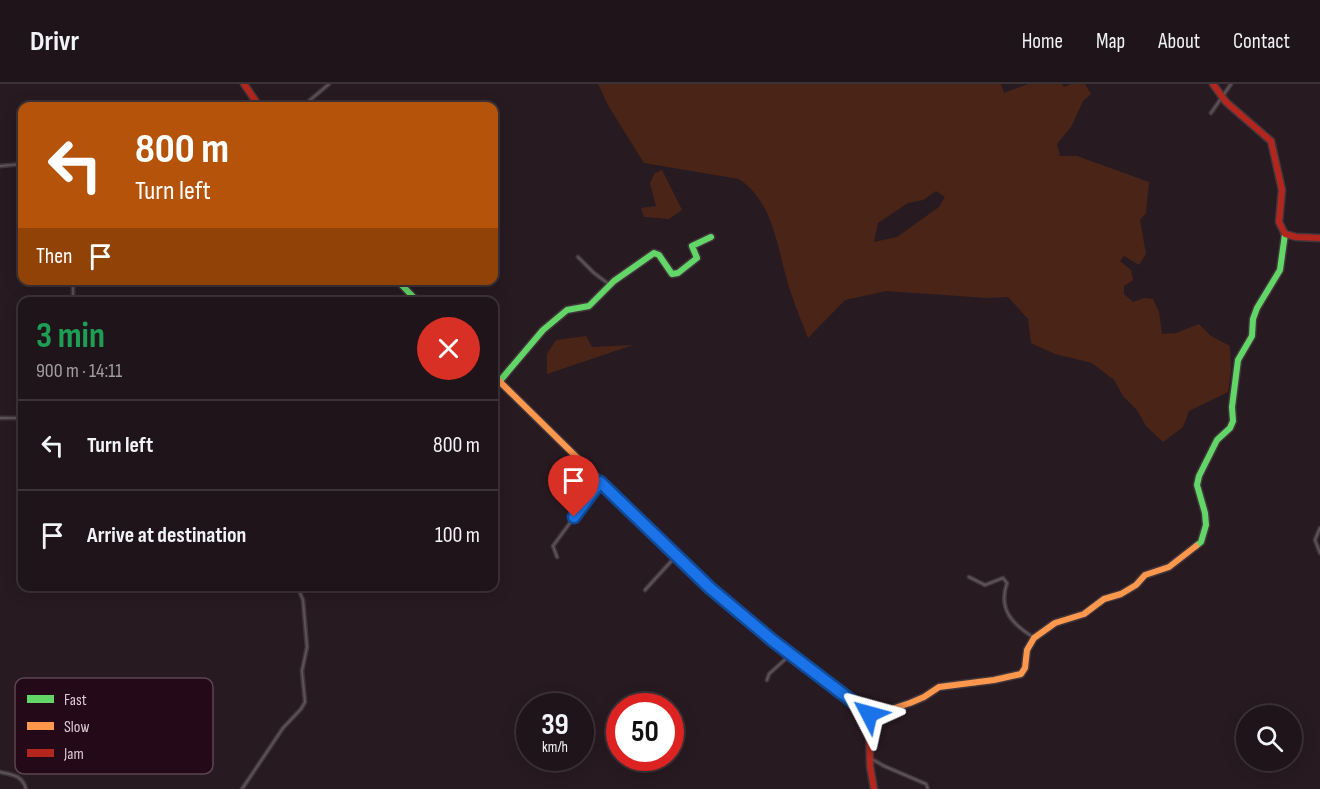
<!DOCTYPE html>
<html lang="en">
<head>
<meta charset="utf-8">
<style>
  body { margin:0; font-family:"Sofia Sans Condensed",sans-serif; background:#2b2126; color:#f1f3f6; height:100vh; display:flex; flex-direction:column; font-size:22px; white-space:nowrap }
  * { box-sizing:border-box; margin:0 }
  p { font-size:20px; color:#a19ea2 }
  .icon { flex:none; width:33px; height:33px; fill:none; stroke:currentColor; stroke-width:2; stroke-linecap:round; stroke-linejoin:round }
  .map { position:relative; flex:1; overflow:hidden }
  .drawer { position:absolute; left:18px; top:213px; width:480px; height:294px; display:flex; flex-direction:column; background:#1e1419; border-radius:12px; box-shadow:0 3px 15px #0003,0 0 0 2px #3c3338 }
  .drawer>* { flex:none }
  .banner { position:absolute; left:18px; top:18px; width:480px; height:183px; border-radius:12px; box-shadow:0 3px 15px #0003,0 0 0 2px #3c3338; background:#b45309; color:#fff; overflow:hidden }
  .fabs { position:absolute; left:1236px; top:621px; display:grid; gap:12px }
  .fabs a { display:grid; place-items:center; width:66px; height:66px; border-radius:50%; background:#1e1419; box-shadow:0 3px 15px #0003,0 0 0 2px #3c3338; font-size:30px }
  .speed { position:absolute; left:516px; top:609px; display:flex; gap:12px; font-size:30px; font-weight:700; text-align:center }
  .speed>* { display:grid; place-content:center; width:78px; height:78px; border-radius:50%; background:#1e1419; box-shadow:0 3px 15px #0003,0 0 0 2px #3c3338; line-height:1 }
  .speed small { font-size:15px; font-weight:400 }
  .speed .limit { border:9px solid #d22; background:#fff; color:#111 }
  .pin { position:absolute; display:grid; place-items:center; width:51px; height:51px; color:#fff; margin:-62px -26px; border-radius:50% 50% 50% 0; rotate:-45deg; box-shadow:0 0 6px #0007 }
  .pin .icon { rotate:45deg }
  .me { position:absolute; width:66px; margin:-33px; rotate:309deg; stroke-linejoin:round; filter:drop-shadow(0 0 4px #0008) }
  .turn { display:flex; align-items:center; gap:21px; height:126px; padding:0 18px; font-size:27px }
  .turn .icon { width:78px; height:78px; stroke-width:2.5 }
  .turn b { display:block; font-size:42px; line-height:51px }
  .then { display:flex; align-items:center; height:57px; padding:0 18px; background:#0003; gap:12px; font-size:22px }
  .round { display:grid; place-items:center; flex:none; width:63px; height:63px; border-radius:32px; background:#2b2126 }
  .head { display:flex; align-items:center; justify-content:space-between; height:102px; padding:0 18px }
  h1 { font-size:36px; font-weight:700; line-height:45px; color:#1e9e55 }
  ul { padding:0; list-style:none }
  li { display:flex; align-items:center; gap:18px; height:90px; padding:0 18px; border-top:2px solid #3c3338 }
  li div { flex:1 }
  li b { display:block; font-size:22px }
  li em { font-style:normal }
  header { display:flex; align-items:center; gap:36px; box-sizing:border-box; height:84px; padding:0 30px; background:#1e1419; border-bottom:2px solid #3c3338 }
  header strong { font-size:28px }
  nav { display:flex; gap:33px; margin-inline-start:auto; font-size:21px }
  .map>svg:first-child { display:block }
</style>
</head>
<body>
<header>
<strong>Drivr</strong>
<nav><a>Home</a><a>Map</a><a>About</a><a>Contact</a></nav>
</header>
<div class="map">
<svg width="1320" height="705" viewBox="0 0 1320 705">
  <rect width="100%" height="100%" fill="#281a21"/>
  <g fill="#4a2517" fill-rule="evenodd">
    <path d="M598,0H1001L1004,9L1028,0H1062L1064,3L1071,0H1085L1091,10L1083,17L1071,43L1057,60L1060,72H1077L1149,98L1146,129L1140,136L1146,170L1139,181L1124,172L1120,177L1131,186L1133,196L1124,202V210L1133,218L1144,214L1153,215L1159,228L1162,250L1176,249L1199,240L1211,252L1230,262L1231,286L1228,308L1189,327L1183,343L1163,358L1146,342L1137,326L1123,312L1114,296L1092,279L1055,270L1031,259L1028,235L1008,213L988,214L886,207L845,216L808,254C802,238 795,222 790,206C777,168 776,120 739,95L644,79L609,23ZM936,107L945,113L939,123L897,153L874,158L878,139L908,119L923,116Z"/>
    <path d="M662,86L682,126L669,135L644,133L641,124L656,122L650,99L655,89Z"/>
    <path d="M586,252L592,263L633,261L547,290V270L556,256Z"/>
  </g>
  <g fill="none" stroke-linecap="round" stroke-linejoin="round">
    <defs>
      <g id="street">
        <path d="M303,22L329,0"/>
        <path d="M1211,29L1231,0"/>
        <path d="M0,82L22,80"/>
        <path d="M578,173L594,189L610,201"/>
        <path d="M73,218V204"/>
        <path d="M0,334H22"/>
        <path d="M1320,444L1315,456L1320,469"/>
        <path d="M557,473L553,462L600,398"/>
        <path d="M969,493L985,501L1003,494L1007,499C998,525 1012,540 1033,553"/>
        <path d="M645,506L676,472"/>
        <path d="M767,596L769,590L791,570"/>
        <path d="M870,674L884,682L926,700L928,705"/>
        <path d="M0,688C13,691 22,691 26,705"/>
        <path d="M242,705L283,644L301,625L305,618L302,587L307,563L303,516L297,502"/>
      </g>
      <g id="fast">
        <path d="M397,196L418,218"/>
        <path d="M499,298L543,246L567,226L589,222L614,197L654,169L659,171L672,190L678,189L697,174L692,162L711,153"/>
        <path d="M1196,462L1201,458L1206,441L1205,429L1197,401L1199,392L1217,356L1230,344L1233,337L1232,323L1238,276L1252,252L1253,235L1257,224L1280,186L1285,150"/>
      </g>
      <g id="slow">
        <path d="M494,292L710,504"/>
        <path d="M870,632L910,619L924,613L939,603L994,596L1021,590L1025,584L1027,566L1034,554L1055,539L1084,530L1104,515L1121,510L1136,501L1145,491L1169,483L1196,462"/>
      </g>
      <g id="jam">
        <path d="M244,0L259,22"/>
        <path d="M1213,0L1226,18L1271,57L1282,106L1279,138L1285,150L1296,153L1320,154"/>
        <path d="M710,504L772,556L869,630L870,682L874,705"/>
      </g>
    </defs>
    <use href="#street" stroke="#41363b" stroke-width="5"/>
    <use href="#fast" stroke="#41363b" stroke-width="9"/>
    <use href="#slow" stroke="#41363b" stroke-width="9"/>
    <use href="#jam" stroke="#41363b" stroke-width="9"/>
    <use href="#street" stroke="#5c5257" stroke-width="2"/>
    <use href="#fast" stroke="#63d668" stroke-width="6"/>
    <use href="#slow" stroke="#ff974d" stroke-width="6"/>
    <use href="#jam" stroke="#b3261e" stroke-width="6"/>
  </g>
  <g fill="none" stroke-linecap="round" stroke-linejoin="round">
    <defs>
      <path id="route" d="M574,433L600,398L710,504L772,556L869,630"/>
    </defs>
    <use href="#route" stroke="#114b97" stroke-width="15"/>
    <use href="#route" stroke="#1a73e8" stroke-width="10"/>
  </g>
  <rect x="15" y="594" width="198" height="96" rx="9" fill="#240a18" stroke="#5c4450" stroke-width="1.5"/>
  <rect x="27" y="611" width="27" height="8" fill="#63d668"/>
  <rect x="27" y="638" width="27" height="8" fill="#ff974d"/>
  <rect x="27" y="665" width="27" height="8" fill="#b3261e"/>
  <g font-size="16" fill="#dfccd4">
    <text x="64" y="621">Fast</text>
    <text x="64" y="648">Slow</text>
    <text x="64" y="675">Jam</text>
  </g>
</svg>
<div class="fabs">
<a><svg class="icon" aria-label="search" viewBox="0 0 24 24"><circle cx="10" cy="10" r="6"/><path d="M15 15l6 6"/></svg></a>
</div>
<div class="speed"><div>39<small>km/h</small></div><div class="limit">50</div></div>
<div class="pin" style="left:574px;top:433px;background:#d93025"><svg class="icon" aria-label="arrive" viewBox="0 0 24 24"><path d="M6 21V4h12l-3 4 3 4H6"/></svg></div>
<svg class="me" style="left:869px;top:630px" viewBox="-20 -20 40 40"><path d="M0-17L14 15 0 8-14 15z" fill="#1a73e8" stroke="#fff" stroke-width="4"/></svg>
<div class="banner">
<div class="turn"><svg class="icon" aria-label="left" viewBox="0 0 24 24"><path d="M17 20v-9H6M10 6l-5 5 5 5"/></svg><div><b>800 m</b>Turn left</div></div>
<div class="then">Then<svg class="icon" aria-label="arrive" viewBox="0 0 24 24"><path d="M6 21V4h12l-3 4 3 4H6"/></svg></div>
</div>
<section class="drawer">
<div class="head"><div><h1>3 min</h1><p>900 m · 14:11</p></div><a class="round" style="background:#d93025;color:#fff"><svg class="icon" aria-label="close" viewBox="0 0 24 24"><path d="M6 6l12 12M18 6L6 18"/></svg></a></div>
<ul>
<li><svg class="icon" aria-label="left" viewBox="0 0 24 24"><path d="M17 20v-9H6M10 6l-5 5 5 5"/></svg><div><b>Turn left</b></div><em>800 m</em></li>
<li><svg class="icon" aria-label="arrive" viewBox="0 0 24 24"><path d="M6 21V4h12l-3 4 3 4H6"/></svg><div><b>Arrive at destination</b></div><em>100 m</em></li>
</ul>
</section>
</div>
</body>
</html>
